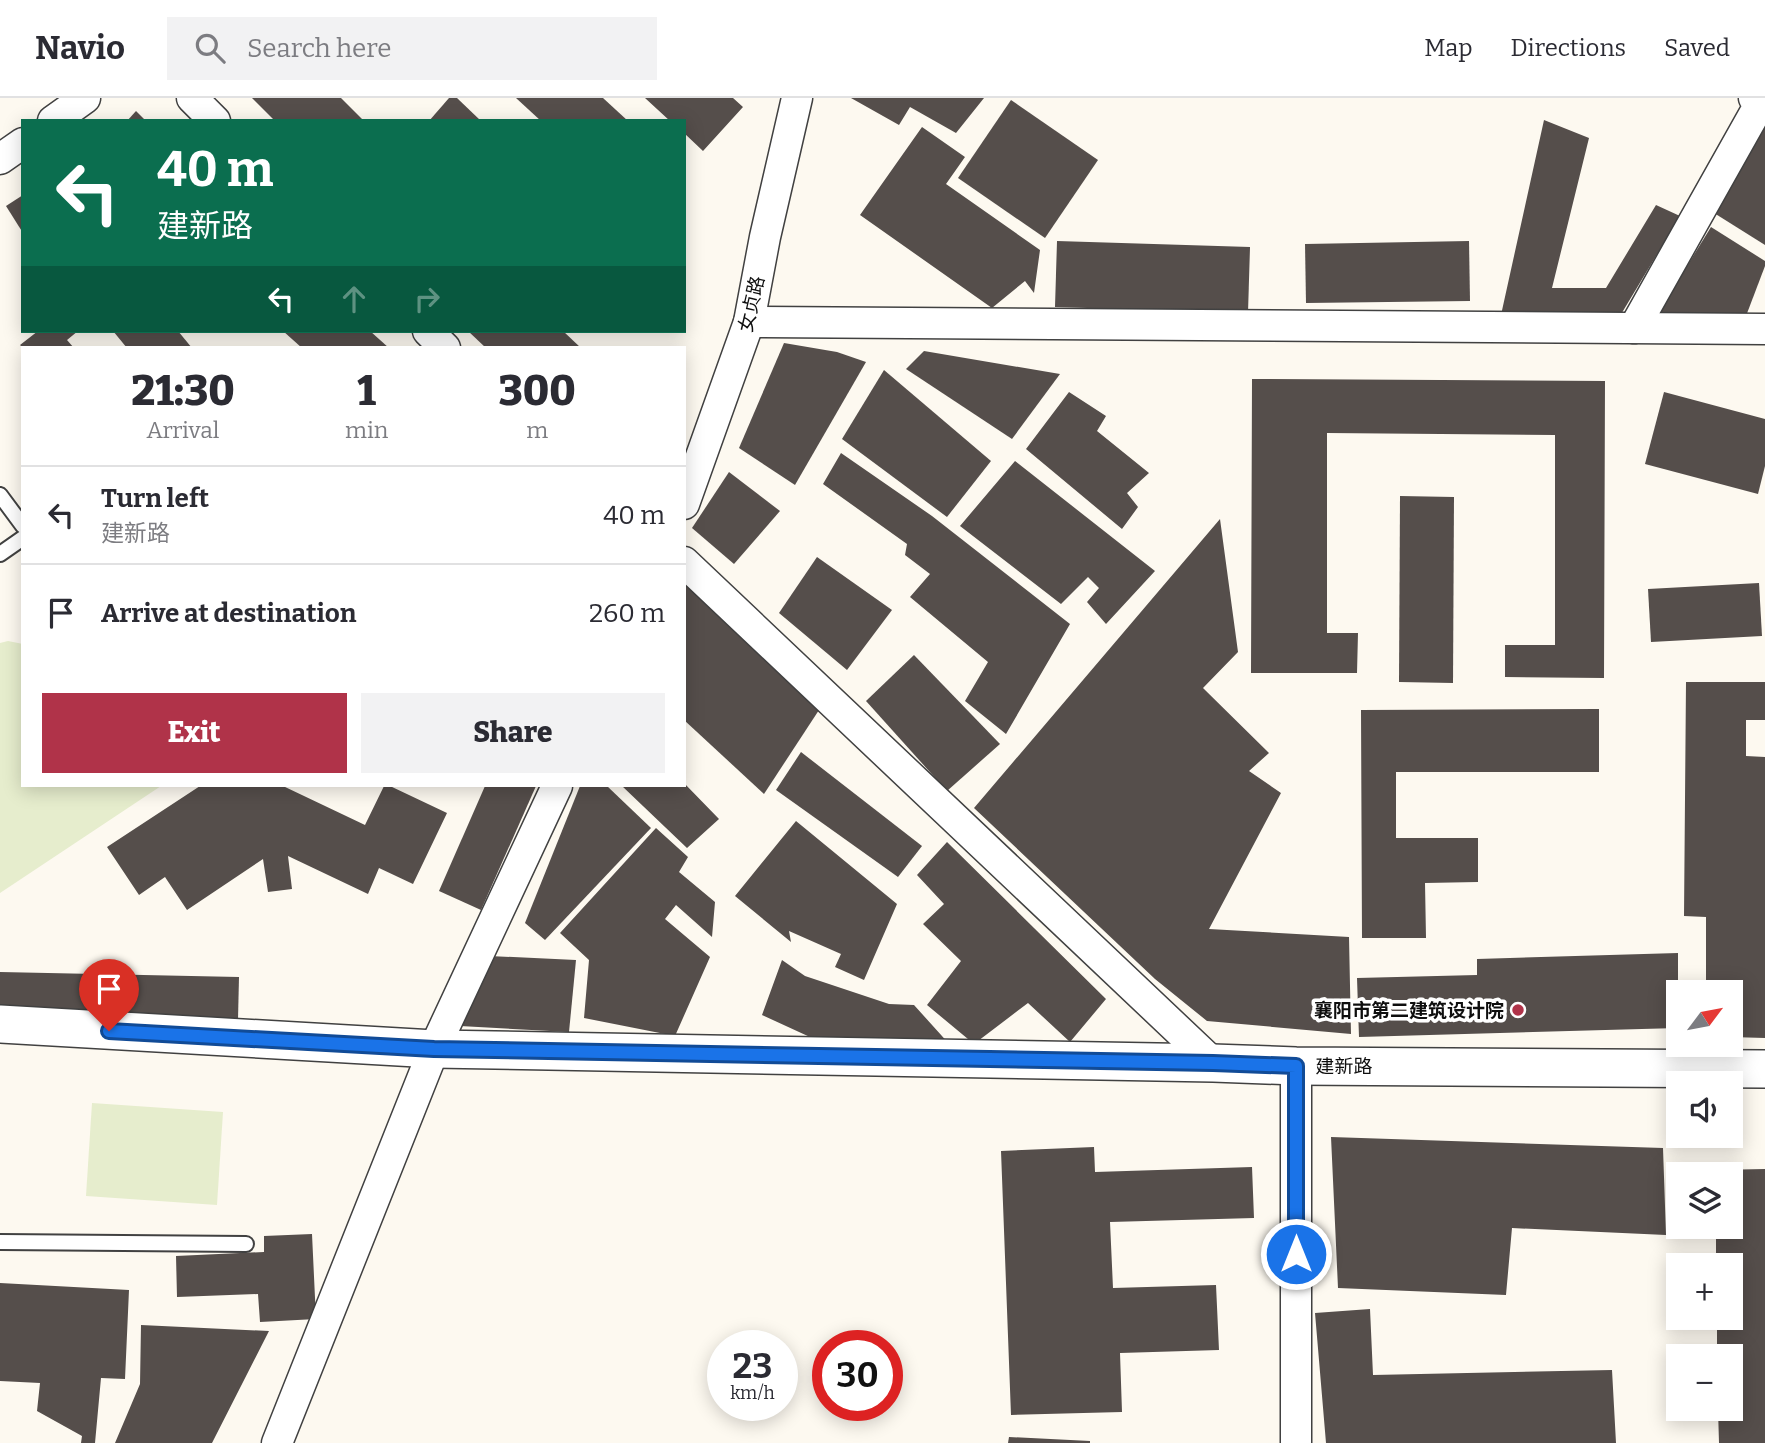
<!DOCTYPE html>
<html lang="en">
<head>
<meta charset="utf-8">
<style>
  body { margin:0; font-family:Bitter,"Noto Sans SC",serif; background:#f2f2f3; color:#2b2b33; height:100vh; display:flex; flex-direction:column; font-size:26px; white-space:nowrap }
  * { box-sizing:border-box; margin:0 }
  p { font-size:23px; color:#7c7c81 }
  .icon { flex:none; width:38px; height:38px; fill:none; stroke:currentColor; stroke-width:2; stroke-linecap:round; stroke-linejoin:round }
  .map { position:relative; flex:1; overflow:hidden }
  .side { position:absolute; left:21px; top:248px; width:665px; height:441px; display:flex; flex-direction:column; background:#fff; border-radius:0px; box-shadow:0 4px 18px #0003 }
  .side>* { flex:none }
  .top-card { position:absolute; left:21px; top:21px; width:665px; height:214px; border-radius:0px; box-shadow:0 4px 18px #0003; background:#0b6e4f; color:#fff; overflow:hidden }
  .needle { width:46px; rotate:58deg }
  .buttons { position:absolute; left:1666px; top:882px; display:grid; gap:14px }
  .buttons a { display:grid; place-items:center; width:77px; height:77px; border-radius:0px; background:#fff; box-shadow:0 4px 18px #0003; font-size:35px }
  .speed { position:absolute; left:707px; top:1232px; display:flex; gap:14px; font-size:35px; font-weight:700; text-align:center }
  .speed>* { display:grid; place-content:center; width:91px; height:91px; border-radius:50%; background:#fff; box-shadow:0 4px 18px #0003; line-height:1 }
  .speed small { font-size:18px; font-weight:400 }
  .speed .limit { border:10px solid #d22; background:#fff; color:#111 }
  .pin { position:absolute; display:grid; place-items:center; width:60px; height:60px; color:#fff; margin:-72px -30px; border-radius:50% 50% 50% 0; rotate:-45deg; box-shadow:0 0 7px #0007 }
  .pin .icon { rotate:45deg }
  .me { position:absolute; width:77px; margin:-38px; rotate:0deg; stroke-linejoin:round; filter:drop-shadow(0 0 5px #0008) }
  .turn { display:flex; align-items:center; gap:24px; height:147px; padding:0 21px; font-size:32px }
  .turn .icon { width:91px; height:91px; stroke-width:2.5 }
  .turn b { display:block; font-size:49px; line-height:60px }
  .lanes { display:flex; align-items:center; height:66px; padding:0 21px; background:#0003; justify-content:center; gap:35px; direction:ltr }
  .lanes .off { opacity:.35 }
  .eta { display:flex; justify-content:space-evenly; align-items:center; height:119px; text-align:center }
  .eta b { font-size:42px; font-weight:800; line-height:49px }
  .primary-button { display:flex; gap:14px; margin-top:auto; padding:14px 21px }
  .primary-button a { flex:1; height:80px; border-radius:0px; background:#b03349; color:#fff; font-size:28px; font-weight:800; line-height:80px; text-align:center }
  .primary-button a+a { background:#f2f2f3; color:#2b2b33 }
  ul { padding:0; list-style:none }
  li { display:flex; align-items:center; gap:21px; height:98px; padding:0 21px; border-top:2px solid #e1e1e2 }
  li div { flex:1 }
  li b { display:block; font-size:26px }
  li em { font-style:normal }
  header { display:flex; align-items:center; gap:42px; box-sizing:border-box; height:98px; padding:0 35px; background:#fff; border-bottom:2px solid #e1e1e2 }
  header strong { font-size:33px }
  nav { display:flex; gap:38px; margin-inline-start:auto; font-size:24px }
  .search { width:490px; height:63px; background:#f2f2f3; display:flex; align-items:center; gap:18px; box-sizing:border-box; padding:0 24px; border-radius:0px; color:#7c7c81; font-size:26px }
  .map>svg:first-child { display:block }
</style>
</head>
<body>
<header>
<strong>Navio</strong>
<div class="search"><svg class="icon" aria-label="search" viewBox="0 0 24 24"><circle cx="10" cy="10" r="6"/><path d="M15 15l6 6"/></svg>Search here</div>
<nav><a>Map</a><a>Directions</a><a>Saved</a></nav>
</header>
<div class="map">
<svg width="1765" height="1345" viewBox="0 0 1765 1345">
  <rect width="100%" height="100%" fill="#fdf9f0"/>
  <g fill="#e6edcd">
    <path d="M8,543L23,546V688H113V689L115,688H161L0,795V545Z"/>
    <path d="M92,1005L223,1014L217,1107L86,1098Z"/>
  </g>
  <g fill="#554e4b">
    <path d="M252,0H341L364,23H275Z"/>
    <path d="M449,0H457L481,23H429Z"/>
    <path d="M516,0H603L628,23H541Z"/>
    <path d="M645,0H733L743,9L703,53L684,35V23H670Z"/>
    <path d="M851,0H984L956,35L910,9L899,27Z"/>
    <path d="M1011,2L1098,62L1045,140L958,80Z"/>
    <path d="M136,13L146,23H127Z"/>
    <path d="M1544,22L1589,40L1552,190H1606L1656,107L1680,118L1620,218L1501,217Z"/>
    <path d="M922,29L965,59L946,86L1040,152L1034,195L1025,183L992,210L860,117Z"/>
    <path d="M1765,29V147L1714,115Z"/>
    <path d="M23,97V135L6,108Z"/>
    <path d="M1711,129L1765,163V168L1746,218L1655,220Z"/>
    <path d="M1057,143L1250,149L1248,215L1055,209Z"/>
    <path d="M1469,143L1470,203L1306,205L1305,146Z"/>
    <path d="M38,233H78L67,242L74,250H23L20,247Z"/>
    <path d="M113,233H178L192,250H127Z"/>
    <path d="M283,233H370L389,250H302Z"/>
    <path d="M468,233H563L581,250H486Z"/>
    <path d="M784,245L837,254L866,264L795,387L739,350Z"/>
    <path d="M924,253L1060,276L1012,341L906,271Z"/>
    <path d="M884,272L991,363L947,419L842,341Z"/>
    <path d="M1252,281L1605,283L1604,580L1505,579V547H1555V337L1327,335V535H1358L1357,575H1251Z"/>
    <path d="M1069,294L1106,318L1097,333L1149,375L1127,395L1138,409L1122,431L1026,351Z"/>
    <path d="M1664,294L1765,321V368L1758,396L1645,366Z"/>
    <path d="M841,355L932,418L1070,526L1006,636L965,603L988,564L910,499L930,476L905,457L907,446L823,386Z"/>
    <path d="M1015,363L1155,473L1106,526L1087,504L1099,490L1088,479L1061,506L960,428Z"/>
    <path d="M729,374L780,413L734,466L692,430Z"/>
    <path d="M1400,398L1454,399L1453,585L1399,584Z"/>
    <path d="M1220,421L1238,554L1203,590L1269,655L1249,673L1281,695L1209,831L1349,839L1351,936L1207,923L1155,881L974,710Z"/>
    <path d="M817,459L892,512L847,572L779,515Z"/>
    <path d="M684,485L819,612L764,696L684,622Z"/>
    <path d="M1759,485L1762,538L1651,544L1648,491Z"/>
    <path d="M914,557L1000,646L947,693L866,603Z"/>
    <path d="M1686,584H1765V622H1746V658L1765,659V940L1731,939V894H1706V819L1684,818Z"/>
    <path d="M1599,611V674H1396V740H1478V784L1425,785L1426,840H1362L1361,612Z"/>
    <path d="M801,654L922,748L898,779L776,692Z"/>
    <path d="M684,685L719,721L687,750L622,688H684Z"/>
    <path d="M200,688H283L365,727L384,688H390L447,715L413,786L379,770L368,796L288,758L292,791L268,794L263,761L187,812L165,779L139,797L107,749Z"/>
    <path d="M485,688H536L481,812L439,793Z"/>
    <path d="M580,688H607L651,730L545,842L525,825Z"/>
    <path d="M796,723L897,806L864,882L835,869L841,856L789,833L791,844L735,798Z"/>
    <path d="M656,730L688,759L679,774L715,804L712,839L676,807L665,821L710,859L675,938L584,920L589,862L560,835Z"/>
    <path d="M947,744L1106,901L1070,944L1028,905L974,946L927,907L961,863L923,826L944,806L917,777Z"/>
    <path d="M1678,855V930L1359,939L1357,880L1477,877V861Z"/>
    <path d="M489,858L576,862L569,934L460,928Z"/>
    <path d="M782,862L805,878L889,906L914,907L951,948L823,945L762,917Z"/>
    <path d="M0,874L239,879L238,922L0,914Z"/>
    <path d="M1331,1039L1663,1050L1666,1137L1512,1130L1506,1197L1338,1190Z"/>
    <path d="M1094,1049L1095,1074L1252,1069L1254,1120L1110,1124L1113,1190L1216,1187L1219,1252L1120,1255L1122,1314L1011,1317L1001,1053Z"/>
    <path d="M1765,1071V1345H1719L1718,1311H1731V1258H1717V1220H1731V1167H1716V1129H1731V1076H1715V1072Z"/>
    <path d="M312,1136L316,1221L260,1224L258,1196L177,1199L176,1158L264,1154V1138Z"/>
    <path d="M0,1185L129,1192L125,1281L101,1280L95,1345H81L82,1338L37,1313L40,1285L0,1283Z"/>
    <path d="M1370,1211L1373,1277L1612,1272L1616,1345H1326L1315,1215Z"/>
    <path d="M141,1227L269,1233L212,1345H115L140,1286Z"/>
    <path d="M1009,1339L1090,1343V1345H1008Z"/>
  </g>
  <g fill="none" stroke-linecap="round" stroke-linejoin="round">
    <defs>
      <g id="service">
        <path d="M0,397L23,428"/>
        <path d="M0,456L23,440"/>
        <path d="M0,1144L246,1146"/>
      </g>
      <g id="minor">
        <path d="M192,0L215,23"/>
        <path d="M53,23L85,0"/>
        <path d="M0,61L23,45"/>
        <path d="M749,224L1765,231"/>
        <path d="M1634,230L1761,4L1754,0"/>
        <path d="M428,233L445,250"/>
        <path d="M684,406L749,224L765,139L797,0"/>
        <path d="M684,464L1213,965"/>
        <path d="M277,1345L434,951L557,688"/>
        <path d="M1296,1345V968"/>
      </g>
      <path id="tertiary" d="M0,926L434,951L1213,965L1296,968L1765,971"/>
    </defs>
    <use href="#service" stroke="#414141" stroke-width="18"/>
    <use href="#minor" stroke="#414141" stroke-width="33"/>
    <use href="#tertiary" stroke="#414141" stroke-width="40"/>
    <use href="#service" stroke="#fff" stroke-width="14"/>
    <use href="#minor" stroke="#fff" stroke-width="30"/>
    <use href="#tertiary" stroke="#fff" stroke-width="37"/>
  </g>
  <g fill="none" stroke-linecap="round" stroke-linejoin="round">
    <defs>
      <path id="route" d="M109,933L434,951L1213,965L1296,968V1156"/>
    </defs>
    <use href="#route" stroke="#114b97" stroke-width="18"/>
    <use href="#route" stroke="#1a73e8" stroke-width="12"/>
  </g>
  <circle fill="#b03349" stroke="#fff" stroke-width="2.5" cx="1518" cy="912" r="7"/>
  <g text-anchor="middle" stroke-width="7" stroke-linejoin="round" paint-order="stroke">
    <g font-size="19" fill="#0e0e0e" stroke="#fff">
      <text transform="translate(751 206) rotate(-77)" y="7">女贞路</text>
      <text x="1344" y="975">建新路</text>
    </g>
    <g font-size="19" font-weight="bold" fill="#0e0e0e" stroke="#fff" text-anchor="end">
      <text x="1504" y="919">襄阳市第二建筑设计院</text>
    </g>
  </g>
</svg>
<div class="buttons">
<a><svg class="needle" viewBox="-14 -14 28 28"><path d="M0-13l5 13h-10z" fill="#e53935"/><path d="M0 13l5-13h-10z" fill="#7c7c81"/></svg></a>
<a><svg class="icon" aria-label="sound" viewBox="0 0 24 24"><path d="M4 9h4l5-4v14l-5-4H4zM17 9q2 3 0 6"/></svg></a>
<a><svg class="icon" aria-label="layers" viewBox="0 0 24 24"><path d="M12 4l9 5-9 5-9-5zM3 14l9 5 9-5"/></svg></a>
<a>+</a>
<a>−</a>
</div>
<div class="speed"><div>23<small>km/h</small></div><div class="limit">30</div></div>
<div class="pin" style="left:109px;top:933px;background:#d93025"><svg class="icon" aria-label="arrive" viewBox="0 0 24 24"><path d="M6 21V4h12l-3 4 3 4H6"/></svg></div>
<svg class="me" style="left:1296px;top:1156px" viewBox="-20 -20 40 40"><circle r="17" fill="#1a73e8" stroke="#fff" stroke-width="3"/><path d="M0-11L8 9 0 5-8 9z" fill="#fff"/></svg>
<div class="top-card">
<div class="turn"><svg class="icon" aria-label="left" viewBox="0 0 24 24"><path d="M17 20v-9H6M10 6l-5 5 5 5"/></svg><div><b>40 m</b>建新路</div></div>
<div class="lanes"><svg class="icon" aria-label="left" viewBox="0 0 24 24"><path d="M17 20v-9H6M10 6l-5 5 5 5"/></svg><svg class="icon off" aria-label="ahead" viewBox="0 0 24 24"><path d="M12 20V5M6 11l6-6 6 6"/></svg><svg class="icon off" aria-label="right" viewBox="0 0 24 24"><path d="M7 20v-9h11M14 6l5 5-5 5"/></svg></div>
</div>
<section class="side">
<div class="eta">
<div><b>21:30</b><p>Arrival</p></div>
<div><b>1</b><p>min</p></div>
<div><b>300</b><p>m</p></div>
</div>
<ul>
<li><svg class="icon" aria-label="left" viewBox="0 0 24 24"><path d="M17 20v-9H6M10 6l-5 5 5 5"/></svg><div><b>Turn left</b><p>建新路</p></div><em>40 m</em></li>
<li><svg class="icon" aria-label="arrive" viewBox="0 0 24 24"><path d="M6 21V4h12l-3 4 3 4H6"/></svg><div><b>Arrive at destination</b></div><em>260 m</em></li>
</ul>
<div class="primary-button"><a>Exit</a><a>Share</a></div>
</section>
</div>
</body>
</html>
